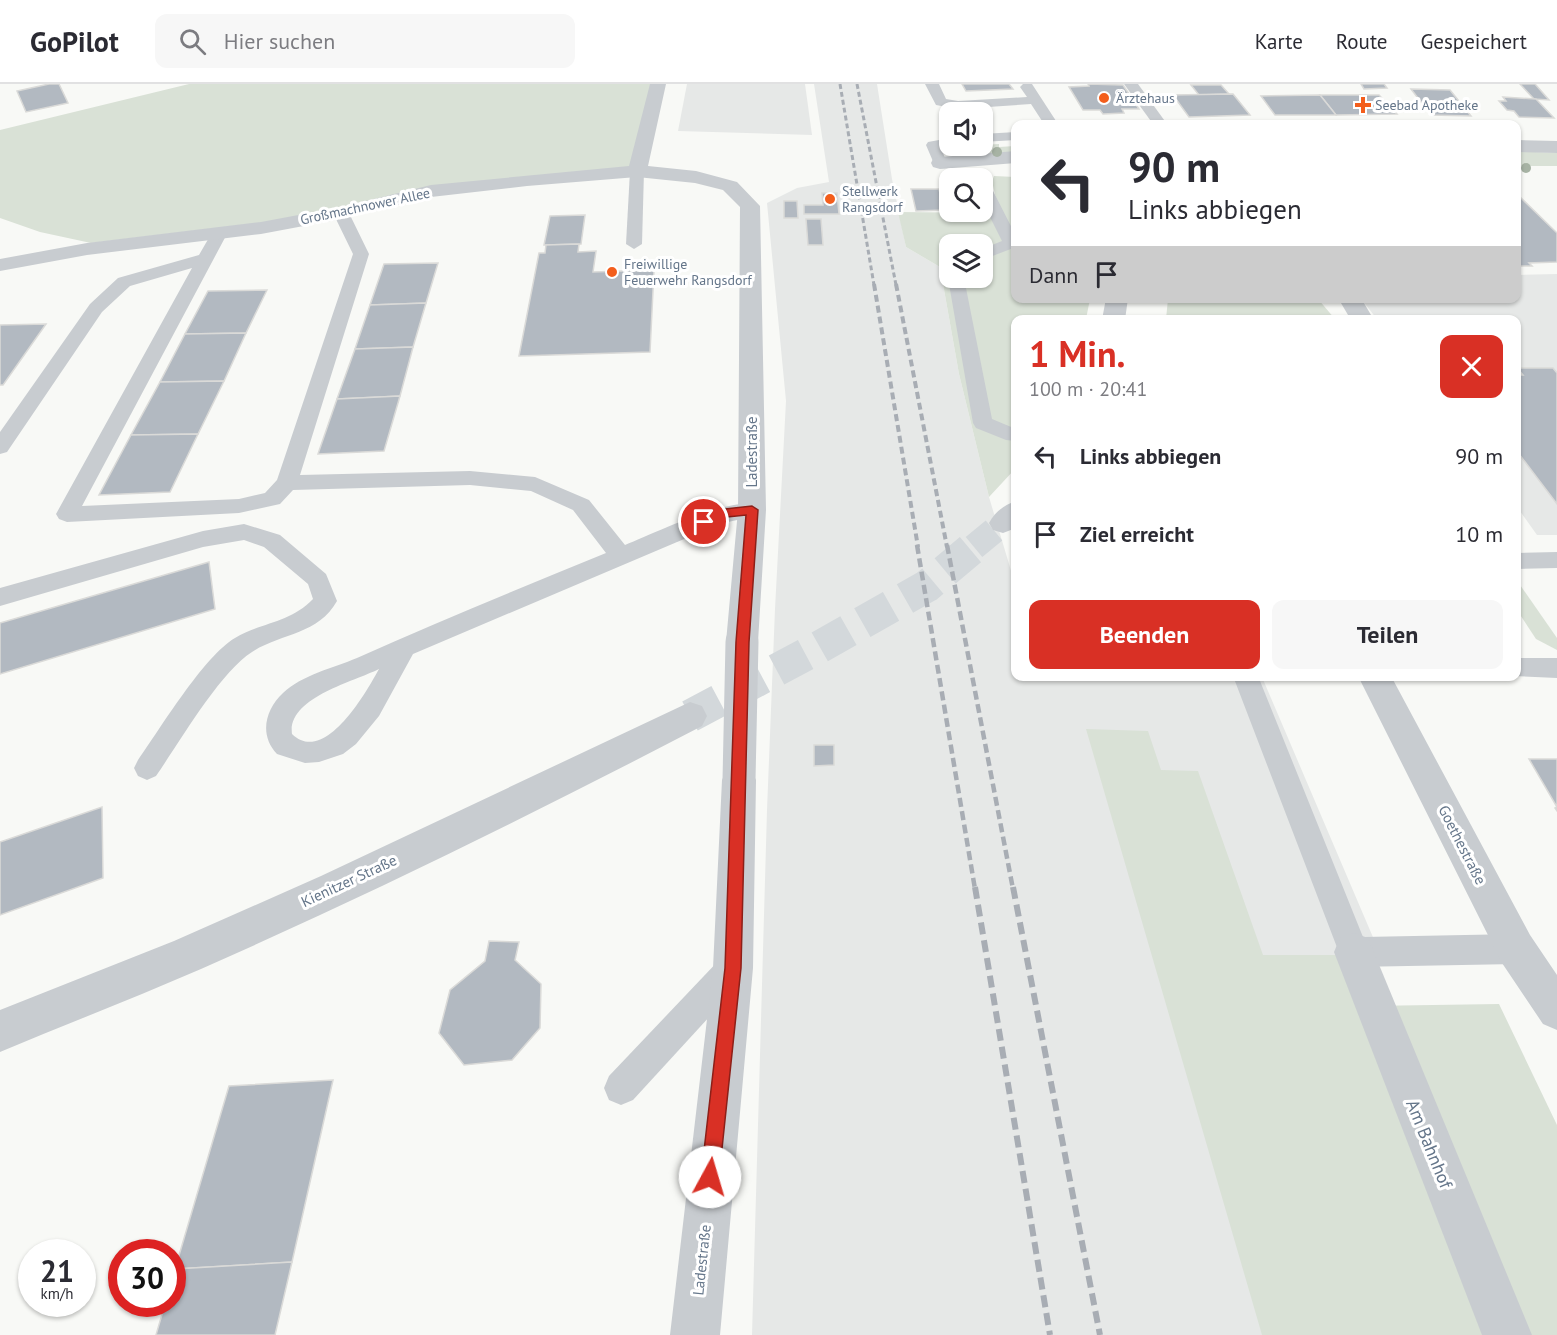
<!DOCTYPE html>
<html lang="de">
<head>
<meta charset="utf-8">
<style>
  body { margin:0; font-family:"PT Sans",sans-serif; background:#f7f7f7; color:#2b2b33; height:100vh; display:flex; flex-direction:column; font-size:22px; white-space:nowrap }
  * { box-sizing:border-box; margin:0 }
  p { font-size:20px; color:#7c7c81 }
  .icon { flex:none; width:33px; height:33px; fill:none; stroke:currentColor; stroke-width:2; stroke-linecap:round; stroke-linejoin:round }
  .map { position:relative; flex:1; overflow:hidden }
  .drawer { position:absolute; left:1011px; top:231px; width:510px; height:366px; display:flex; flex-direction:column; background:#fff; border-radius:12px; box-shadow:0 2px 4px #0004 }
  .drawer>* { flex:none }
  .guide { position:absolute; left:1011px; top:36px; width:510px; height:183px; border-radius:12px; box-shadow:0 2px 4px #0004; background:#fff; color:#2b2b33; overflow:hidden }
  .fabs { position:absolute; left:939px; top:18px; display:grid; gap:12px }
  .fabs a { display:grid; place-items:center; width:54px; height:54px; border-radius:12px; background:#fff; box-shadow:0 2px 4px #0004; font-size:30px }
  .speed { position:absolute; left:18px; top:1155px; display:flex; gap:12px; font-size:30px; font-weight:700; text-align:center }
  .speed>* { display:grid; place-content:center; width:78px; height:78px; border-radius:50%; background:#fff; box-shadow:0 2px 4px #0004; line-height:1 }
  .speed small { font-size:15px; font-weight:400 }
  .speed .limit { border:9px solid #d22; background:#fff; color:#111 }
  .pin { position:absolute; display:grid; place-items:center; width:51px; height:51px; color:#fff; margin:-26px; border:3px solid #fff; border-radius:50%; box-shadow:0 2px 6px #0007 }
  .me { position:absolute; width:66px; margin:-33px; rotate:6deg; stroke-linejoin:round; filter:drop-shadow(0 0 4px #0008) }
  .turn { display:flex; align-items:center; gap:21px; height:126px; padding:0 18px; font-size:27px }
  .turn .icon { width:78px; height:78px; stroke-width:2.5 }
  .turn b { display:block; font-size:42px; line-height:51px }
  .then { display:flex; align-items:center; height:57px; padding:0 18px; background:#0003; gap:12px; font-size:22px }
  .round { display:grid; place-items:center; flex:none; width:63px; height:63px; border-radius:12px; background:#f7f7f7 }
  .summary { display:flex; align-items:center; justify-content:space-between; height:102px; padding:0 18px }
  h1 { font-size:36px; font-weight:800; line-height:45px; color:#d93025 }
  .action { display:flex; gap:12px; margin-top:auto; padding:12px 18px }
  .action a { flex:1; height:69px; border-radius:12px; background:#d93025; color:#fff; font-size:24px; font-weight:800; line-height:69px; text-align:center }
  .action a+a { background:#f7f7f7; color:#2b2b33 }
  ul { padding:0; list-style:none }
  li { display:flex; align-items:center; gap:18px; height:78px; padding:0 18px }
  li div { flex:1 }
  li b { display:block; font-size:22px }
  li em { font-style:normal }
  header { display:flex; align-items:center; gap:36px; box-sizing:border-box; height:84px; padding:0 30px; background:#fff; border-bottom:2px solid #e1e1e2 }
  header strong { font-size:28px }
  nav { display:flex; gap:33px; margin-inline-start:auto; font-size:21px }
  .search { width:420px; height:54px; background:#f7f7f7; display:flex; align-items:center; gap:15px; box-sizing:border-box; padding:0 21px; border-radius:12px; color:#7c7c81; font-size:22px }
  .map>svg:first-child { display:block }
</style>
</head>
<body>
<header>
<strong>GoPilot</strong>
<div class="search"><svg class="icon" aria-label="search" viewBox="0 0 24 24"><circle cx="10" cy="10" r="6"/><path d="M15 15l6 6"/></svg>Hier suchen</div>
<nav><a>Karte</a><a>Route</a><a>Gespeichert</a></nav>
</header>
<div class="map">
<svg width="1557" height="1251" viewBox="0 0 1557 1251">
  <rect width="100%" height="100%" fill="#f8f9f6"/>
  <g fill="#e6e8e7">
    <path d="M687,0H805L812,51L678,47Z"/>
    <path d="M814,0H877L892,95L906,163L940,183L959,290L989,413L1015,500L1016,592L1262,593L1381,872L1342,871L1498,1251H752L767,726L775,525L786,317L767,119L797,104L829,98Z"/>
    <path d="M1557,190V451H1537L1517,423L1516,236L1377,235L1361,215L1516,214L1517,191Z"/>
  </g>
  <g fill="#d9e1d6" fill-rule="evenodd">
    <path d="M189,0H658L637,87L431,107L341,129L91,159L40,148L0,134V46Z"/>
    <path d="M999,60V63L1015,62V68L977,70L964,67L965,62Z"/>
    <path d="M1516,67L1557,69V82H1517Z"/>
    <path d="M994,92L1015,93L1016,214L1090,215L1086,235L1016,236L1015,385L989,413L959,290L940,183L906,163L898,128L999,129L992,97ZM950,160H982V194H950Z"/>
    <path d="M1168,215H1318L1335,235H1166Z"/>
    <path d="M1516,495L1557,554V566L1536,555L1517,526Z"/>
    <path d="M1086,645L1148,647L1161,686L1198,687L1263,871H1342L1367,922L1499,920L1557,1041V1251H1262Z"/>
  </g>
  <g fill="#b2b9c1" stroke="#dadad8" stroke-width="1.5">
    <path d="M49,0H59L68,19L26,28L17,7Z"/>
    <path d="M962,0H1009L1013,5L966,7Z"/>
    <path d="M1088,0L1123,1L1139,25H1122L1124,29L1103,30L1100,26H1083L1069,3L1089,2Z"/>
    <path d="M1361,0H1384L1387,4L1364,5Z"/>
    <path d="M1520,0H1535L1549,16L1534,15Z"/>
    <path d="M1191,1H1221L1229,10L1199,11Z"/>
    <path d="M1411,5L1450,6L1471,32L1431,31Z"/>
    <path d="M1233,10L1250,31L1189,33L1173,11Z"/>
    <path d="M1320,11H1379L1397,30L1336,31Z"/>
    <path d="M1320,11L1336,31H1275L1261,12Z"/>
    <path d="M1503,13L1536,15L1554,34L1519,33L1514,27L1507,26L1499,17H1506Z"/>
    <path d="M911,105H939L944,126L916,127Z"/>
    <path d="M822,109H837L839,130H804V121H823Z"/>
    <path d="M1516,113H1520L1557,149V178L1529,179L1532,182H1516Z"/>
    <path d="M784,117H797L798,134H784Z"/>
    <path d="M585,131L581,160L544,161L550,132Z"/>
    <path d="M806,135H821L823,161H808Z"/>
    <path d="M579,160L578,168L596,167L593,188L654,186L650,268L519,272L539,169H545L546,161Z"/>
    <path d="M438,179L426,219L370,221L384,180Z"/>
    <path d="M267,206L246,249L185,250L208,207Z"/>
    <path d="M426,219L413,263L355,265L370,221Z"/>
    <path d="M46,240L3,301H0V241Z"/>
    <path d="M246,249L224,297L160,298L185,250Z"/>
    <path d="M413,263L400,312L337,315L355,265Z"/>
    <path d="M1517,284H1553L1557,289V420L1516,366V291H1523Z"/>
    <path d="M224,297L198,350L131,351L160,298Z"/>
    <path d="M400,312L384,367L318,370L337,315Z"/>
    <path d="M198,350L170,408L99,411L131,351Z"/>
    <path d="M209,478L215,525L0,590V539Z"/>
    <path d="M814,661H834V681L814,682Z"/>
    <path d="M1529,675H1557V727L1555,724L1557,723Z"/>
    <path d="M102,723L103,794L0,831V758Z"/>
    <path d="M489,857L519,858L515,876L541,900L540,944L512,976L464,981L439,949L450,906L485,877Z"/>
    <path d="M333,996L292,1178L175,1185L229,1002Z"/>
    <path d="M292,1178L275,1251H156L165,1220H172V1195L175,1185Z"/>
  </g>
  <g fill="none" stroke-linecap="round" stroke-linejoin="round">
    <path stroke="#d3d8db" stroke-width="26" stroke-dasharray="26 13" stroke-linecap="butt" d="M974,463L1003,439"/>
    <path stroke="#d3d8db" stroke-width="33" stroke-dasharray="33 16" stroke-linecap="butt" d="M690,632L816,565L927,502L976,461"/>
    <g fill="#c8ccd0" fill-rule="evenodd">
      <path d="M925,0H939L946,15L958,17L1027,13L1020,3L1023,0H1032L1058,40H1044L1031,20L958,25L936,21Z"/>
      <path d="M1124,0H1138L1167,40H1153Z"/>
      <path d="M1016,48V56L982,58V50Z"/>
      <path d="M950,54V62H953L941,64L947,79L940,83L935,82L926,61L928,58Z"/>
      <path d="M637,83L644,87L642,160L634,165L626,160L630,87Z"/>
      <path d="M982,97L990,101L1016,152V163L982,176V165L1002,157L982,117Z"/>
      <path d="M341,124L349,129L369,170L300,391L470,387L535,393L589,416L625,461C655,449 730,412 760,421L763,426L760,431L728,438L703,447L413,570L379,632L356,660L343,670L319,678L305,679L277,670C259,651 265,626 283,609C302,591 333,584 357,574C439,537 523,503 606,469L573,426L531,407L470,401L293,406L280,420L239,429L67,438L59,435L56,430L192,184L130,202L102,228L7,368L0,370V348L90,220L118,194L199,171L214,145L220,143L228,148L82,422L239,415L265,409L277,396L353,170L333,129ZM379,585C367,607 325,682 292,650C287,614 353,598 379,585Z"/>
      <path d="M950,191V194H964L992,335L1016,345V357L1006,356L976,344L973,339L948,194Z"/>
      <path d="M244,440L280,451L326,490L337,517C318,551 281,549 252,568C220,588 179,659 156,692L147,696L138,692L134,684L138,676C160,645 204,572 235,554C262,538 290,539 313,515L308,500L264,463L244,456L203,463L0,522V504L203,447Z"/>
      <path d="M1557,468V484L1516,485V469Z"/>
      <path d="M1516,574H1557V594L1512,592H1516Z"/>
      <path d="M1233,592H1258L1363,853L1516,850L1527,854L1531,865L1527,876L1516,880L1354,883L1343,879Z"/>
      <path d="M733,869L744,873L748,884L744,895L633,1016L621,1021L609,1016L604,1004L609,992L722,873Z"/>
    </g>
    <g fill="#c8ccd0" fill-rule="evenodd">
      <path d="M650,0H666L648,82L696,87L737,98L760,122L766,426L758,558L753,567L742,570L731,567L726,558L738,426L740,123L723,106L695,99L637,93L527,102L431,113L341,135L261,150L87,171L0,187V175L87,159L261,138L341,123L431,101L629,82Z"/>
      <path d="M1516,56L1557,57V69L1516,68Z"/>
      <path d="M1016,67V79L940,85L933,83L931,79L933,75L940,73Z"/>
      <path d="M1338,214H1361L1374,236H1351Z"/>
      <path d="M1358,592H1391L1530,851L1557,891V946L1543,940L1502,879Z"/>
      <path d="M739,681L751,685L756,696L753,884L720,1251H670L713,884L722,696L727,685Z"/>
      <path d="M1354,849L1368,854L1532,1251H1482L1334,868L1340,854Z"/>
    </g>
    <g fill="#c8ccd0" fill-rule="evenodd">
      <path d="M1106,214H1128L1125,236H1102Z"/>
      <path d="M1016,417V444L1003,449L993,446L989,439C995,428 1004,421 1016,417Z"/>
      <path d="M690,618L702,622L707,632L702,642C537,728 371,810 201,885C134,914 67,940 0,968V926L174,857L321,792Z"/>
    </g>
    <g stroke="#a8adb4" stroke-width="3" stroke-dasharray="5 3" stroke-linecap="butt">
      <path d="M840,0L874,201"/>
      <path d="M857,0L896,201"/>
    </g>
    <g stroke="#a8adb4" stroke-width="4" stroke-dasharray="7 4" stroke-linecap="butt">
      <path d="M874,200L918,463"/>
      <path d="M896,200L947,463"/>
    </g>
    <g stroke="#a8adb4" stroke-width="4.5" stroke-dasharray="9 4.5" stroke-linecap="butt">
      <path d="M917,461L975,805"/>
      <path d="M947,461L1013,805"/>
    </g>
    <g stroke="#a8adb4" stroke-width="6" stroke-dasharray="12 6" stroke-linecap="butt">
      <path d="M975,803L1050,1251"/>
      <path d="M1013,803L1100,1251"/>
    </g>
    <path stroke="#c8ccd0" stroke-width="33" d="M739,696L742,558"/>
  </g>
  <g fill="#a7b3a4">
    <circle cx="997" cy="68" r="5"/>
    <circle cx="1526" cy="84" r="5"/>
  </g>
  <path fill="#d93025" stroke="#8d1f18" stroke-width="1.5" d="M752,422L758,426L749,558L741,884L719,1093L717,1100L710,1103L704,1100L701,1093L725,884L736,558L746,431L727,433L704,442L698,438L700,435L725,425Z"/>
  <g fill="#f35e1c" stroke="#fff" stroke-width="2">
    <circle cx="1104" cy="14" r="6"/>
    <path d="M1360 12h6v6h6v6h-6v6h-6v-6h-6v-6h6z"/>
    <circle cx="830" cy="115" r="6"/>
    <circle cx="612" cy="188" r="6"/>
  </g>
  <g text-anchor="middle" stroke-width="6" stroke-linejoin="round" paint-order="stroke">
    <g font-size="14" fill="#65768a" stroke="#fff" text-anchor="start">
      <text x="1116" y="19">Ärztehaus</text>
      <text x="1375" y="26">Seebad Apotheke</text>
      <text x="842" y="112">Stellwerk<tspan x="842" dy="16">Rangsdorf</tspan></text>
      <text x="624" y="185">Freiwillige<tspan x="624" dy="16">Feuerwehr Rangsdorf</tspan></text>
    </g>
    <g font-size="14" fill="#65768a" stroke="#fff">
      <text transform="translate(365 122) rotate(-12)" y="5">Großmachnower Allee</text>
    </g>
    <g font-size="15" fill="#65768a" stroke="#fff">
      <text transform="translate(752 368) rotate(-90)" y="5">Ladestraße</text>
      <text transform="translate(1462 761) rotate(63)" y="5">Goethestraße</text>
      <text transform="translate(349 797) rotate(-25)" y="5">Kienitzer Straße</text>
      <text transform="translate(702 1176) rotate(-84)" y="5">Ladestraße</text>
    </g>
    <g font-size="18" fill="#65768a" stroke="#fff">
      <text transform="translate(1429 1060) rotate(68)" y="6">Am Bahnhof</text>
    </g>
  </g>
</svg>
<div class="fabs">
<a><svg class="icon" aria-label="sound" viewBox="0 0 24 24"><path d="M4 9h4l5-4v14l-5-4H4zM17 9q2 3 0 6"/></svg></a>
<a><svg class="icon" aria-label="search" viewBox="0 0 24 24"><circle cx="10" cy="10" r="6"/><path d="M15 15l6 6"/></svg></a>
<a><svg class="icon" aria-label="layers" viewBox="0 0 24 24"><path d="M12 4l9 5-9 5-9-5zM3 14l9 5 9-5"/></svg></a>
</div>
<div class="speed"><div>21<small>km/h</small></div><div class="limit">30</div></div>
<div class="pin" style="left:704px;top:438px;background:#d93025"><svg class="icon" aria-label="arrive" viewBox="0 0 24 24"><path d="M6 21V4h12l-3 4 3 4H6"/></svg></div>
<svg class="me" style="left:710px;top:1093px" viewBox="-20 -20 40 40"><circle r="19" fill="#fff"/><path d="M0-13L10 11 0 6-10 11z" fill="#d93025"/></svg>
<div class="guide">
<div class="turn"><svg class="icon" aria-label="left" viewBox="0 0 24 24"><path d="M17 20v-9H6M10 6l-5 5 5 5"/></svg><div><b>90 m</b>Links abbiegen</div></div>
<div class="then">Dann<svg class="icon" aria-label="arrive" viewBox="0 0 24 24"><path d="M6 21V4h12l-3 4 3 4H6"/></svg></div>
</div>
<section class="drawer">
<div class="summary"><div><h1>1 Min.</h1><p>100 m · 20:41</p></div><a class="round" style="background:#d93025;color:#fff"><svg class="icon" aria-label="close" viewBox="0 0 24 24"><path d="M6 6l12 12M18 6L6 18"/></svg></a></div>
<ul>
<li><svg class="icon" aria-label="left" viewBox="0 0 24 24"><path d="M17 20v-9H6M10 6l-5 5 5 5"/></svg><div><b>Links abbiegen</b></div><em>90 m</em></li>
<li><svg class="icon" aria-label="arrive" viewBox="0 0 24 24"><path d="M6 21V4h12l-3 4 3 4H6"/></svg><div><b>Ziel erreicht</b></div><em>10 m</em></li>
</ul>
<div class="action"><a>Beenden</a><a>Teilen</a></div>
</section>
</div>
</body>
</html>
